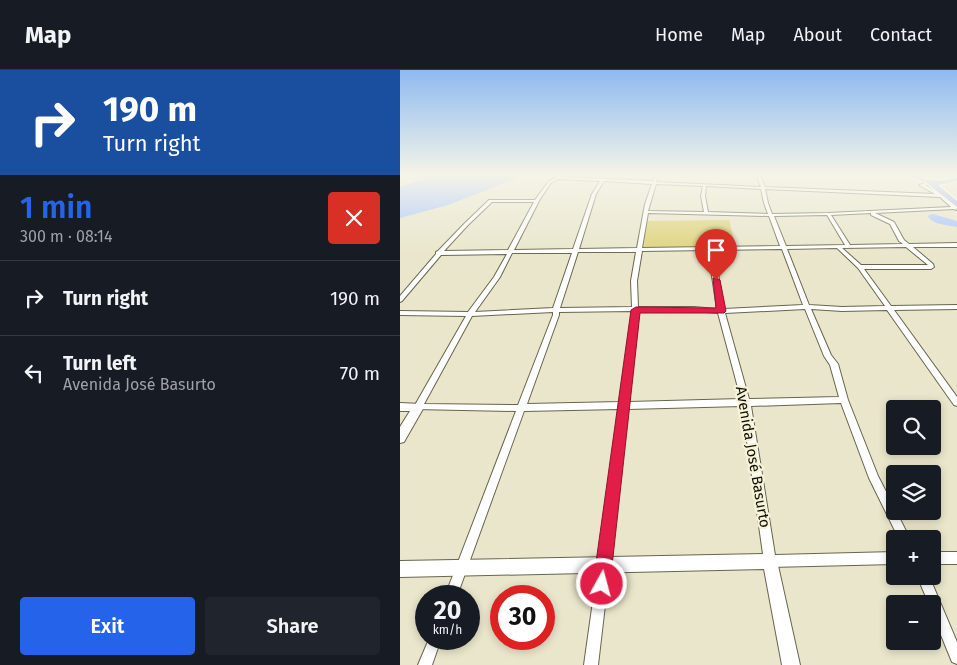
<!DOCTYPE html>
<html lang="en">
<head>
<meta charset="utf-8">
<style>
  body { margin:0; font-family:"Fira Sans",sans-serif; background:#20242c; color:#f1f3f6; height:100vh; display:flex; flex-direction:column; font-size:19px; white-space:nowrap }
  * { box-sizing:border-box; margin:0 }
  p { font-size:16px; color:#9ea1a6 }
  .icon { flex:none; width:28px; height:28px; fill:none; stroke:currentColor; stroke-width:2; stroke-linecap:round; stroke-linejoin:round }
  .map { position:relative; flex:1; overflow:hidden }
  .panel { display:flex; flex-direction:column; background:#171b24; width:400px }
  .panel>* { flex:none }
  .guide { background:#1a4fa0; color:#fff; overflow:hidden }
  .controls { position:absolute; left:486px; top:330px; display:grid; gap:10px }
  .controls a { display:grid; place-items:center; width:55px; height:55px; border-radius:5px; background:#171b24; box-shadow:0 2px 8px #0003; font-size:25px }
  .speed { position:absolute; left:15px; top:515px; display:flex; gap:10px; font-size:25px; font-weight:700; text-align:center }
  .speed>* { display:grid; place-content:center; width:65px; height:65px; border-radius:50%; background:#171b24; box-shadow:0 2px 8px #0003; line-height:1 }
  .speed small { font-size:12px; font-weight:400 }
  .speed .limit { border:8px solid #d22; background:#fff; color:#111 }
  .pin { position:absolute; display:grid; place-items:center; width:42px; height:42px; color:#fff; margin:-51px -21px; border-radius:50% 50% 50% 0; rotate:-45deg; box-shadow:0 0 5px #0007 }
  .pin .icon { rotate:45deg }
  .me { position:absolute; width:55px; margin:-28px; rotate:7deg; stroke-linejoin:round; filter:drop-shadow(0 0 4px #0008) }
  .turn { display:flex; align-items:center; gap:18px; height:105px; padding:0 20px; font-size:22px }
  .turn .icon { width:65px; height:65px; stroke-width:2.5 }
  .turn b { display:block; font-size:35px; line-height:42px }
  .round { display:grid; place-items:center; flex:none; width:52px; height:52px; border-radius:5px; background:#20242c }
  .head { display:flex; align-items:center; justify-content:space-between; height:85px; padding:0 20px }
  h1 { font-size:30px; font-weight:600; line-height:38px; color:#2563eb }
  .action { display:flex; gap:10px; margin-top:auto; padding:10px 20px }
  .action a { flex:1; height:58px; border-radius:5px; background:#2563eb; color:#fff; font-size:20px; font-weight:600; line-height:58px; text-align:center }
  .action a+a { background:#20242c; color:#f1f3f6 }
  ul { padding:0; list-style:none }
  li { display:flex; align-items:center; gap:15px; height:75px; padding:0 20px; border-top:1px solid #363941 }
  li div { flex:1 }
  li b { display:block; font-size:19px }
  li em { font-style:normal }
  header { display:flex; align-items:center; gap:30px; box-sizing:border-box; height:70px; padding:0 25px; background:#171b24; border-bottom:1px solid #363941 }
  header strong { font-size:24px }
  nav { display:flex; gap:28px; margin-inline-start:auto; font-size:18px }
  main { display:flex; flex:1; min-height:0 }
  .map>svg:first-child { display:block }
</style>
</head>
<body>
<header>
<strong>Map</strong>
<nav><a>Home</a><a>Map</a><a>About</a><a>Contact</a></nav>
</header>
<main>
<section class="panel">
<div class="guide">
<div class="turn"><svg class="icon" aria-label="right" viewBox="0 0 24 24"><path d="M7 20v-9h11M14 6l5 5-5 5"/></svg><div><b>190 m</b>Turn right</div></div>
</div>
<div class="head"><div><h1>1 min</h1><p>300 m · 08:14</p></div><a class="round" style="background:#d93025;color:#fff"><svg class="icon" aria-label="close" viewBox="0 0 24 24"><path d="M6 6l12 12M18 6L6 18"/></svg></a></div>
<ul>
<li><svg class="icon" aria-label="right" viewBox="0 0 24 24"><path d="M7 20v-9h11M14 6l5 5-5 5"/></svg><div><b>Turn right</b></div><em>190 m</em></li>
<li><svg class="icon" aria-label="left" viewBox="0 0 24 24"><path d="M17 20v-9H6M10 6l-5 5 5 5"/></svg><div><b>Turn left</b><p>Avenida José Basurto</p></div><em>70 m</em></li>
</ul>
<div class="action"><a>Exit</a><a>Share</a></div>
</section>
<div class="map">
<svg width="557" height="595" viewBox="0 0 557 595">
  <rect width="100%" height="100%" fill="#e9e6cb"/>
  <path fill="#ddd278" d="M329,150L336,177L244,178L246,151Z"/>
  <path fill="#a8c3ff" d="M56,104H128L48,135L0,148V117L30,107Z"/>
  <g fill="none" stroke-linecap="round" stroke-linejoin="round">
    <path fill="#a8c3ff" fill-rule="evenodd" d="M533,144L557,151V157C547,155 535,155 528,147L529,145Z"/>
    <defs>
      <g id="minor">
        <path d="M163,104H167L162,107L253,111L255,104H259L256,112L361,117L357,107L359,106L361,107L365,117L535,124L519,115L530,112H531V114L525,115L546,127L557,138L556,140L554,139L475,143L494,152L504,170L509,174L557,173V177H513L533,194L534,197L531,199H464L491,236L557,235V239L494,240L557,327V336L554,335L487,240L442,241L411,239L431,285L438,294L448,330L478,406L495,439V441H496L510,469H499L469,408L441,333L351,336L375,485L495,482V494L370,497L366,495L364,491L342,336L228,339L198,595H184L220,339L124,341L57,526H45L116,341L15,339L14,337L15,335L66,246L0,245V241L68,242L94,207L107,184L41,185L2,231L0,232V226L36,184V182L38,181L65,153L89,130H135L149,111ZM158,109L200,111L192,124L173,179L114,180L140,129L151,113ZM204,111L252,114L245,134L237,178L179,179L196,124ZM256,114L303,116L301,126L304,142L248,141ZM306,116L361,119L364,133L368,144L308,142L305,126ZM365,119L540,127L551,137L428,143L372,144L368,133ZM92,132H134L108,180L44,181L68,155ZM248,143L369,146L380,176L242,178ZM471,143V145L490,154L499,171L503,174L450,175L431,145ZM427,145L445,175L386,176L374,146ZM506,177L528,195H461L442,178ZM437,178L458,198L485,236L442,237L409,235L387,179ZM382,179L403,235L324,239L314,180ZM308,180L317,239L294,237H238L237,211L242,181ZM178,182H236L231,211L232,237L160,238ZM112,183H172L153,238L75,242L100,207ZM405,239L424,286L430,295L439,327L349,329L325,243ZM232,241V250L220,332L127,334L159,245V242ZM238,241H294L318,243L341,329L229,332L238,250ZM153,242V245L118,335L24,334L72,246Z"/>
        <rect x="532" y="482" width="25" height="12"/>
        <path d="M517,506H529L557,572V594L552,592L532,543V534H529Z"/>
        <path d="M29,569H41L32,595H18Z"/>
      </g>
      <g id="tertiary">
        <path d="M0,333L22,334L24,337L4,372L0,373V357L10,341H0Z"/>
        <path d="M370,484L375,486L377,491L400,595H382L364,499L0,507V491Z"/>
      </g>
      <path id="primary" d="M505,104C512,103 517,107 524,109C536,112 546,111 557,107V111L538,115L557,131V137L527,113Z"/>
    </defs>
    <use href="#minor" stroke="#68654e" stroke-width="2"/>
    <use href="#tertiary" stroke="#68654e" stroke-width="2"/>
    <use href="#primary" stroke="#fff" stroke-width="3"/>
    <use href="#minor" fill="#fff" fill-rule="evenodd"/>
    <use href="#tertiary" fill="#fff" fill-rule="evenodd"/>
    <use href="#primary" fill="#a1b8f1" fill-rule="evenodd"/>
  </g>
  <linearGradient id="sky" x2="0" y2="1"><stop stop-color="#8ebaf1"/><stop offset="0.56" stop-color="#f5f4e8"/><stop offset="1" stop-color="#f5f4e8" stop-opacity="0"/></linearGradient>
  <rect width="557" height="187" fill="url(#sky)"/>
  <path fill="#e11d48" stroke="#92132f" d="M313,208H316L320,210L326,241L324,243H240L210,514L208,521L202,523L195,521L193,514L231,240L236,237L316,238Z"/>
  <g text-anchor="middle" stroke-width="4.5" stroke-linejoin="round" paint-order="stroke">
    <g font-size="15" fill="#0e0d05" stroke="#f6f3d8">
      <text transform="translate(353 387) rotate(80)" y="5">Avenida José Basurto</text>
    </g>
  </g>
</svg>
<div class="controls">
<a><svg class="icon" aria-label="search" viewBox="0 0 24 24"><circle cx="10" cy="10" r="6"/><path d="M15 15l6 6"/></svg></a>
<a><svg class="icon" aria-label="layers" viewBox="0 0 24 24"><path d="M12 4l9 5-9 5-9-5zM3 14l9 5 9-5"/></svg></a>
<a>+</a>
<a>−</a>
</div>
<div class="speed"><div>20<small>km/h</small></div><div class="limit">30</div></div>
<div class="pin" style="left:316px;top:210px;background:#d93025"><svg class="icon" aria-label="arrive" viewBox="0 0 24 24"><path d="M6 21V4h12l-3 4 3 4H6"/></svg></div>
<svg class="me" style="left:202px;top:514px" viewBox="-20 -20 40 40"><circle r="17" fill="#e11d48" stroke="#fff" stroke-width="3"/><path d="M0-11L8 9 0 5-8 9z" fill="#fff"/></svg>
</div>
</main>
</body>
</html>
